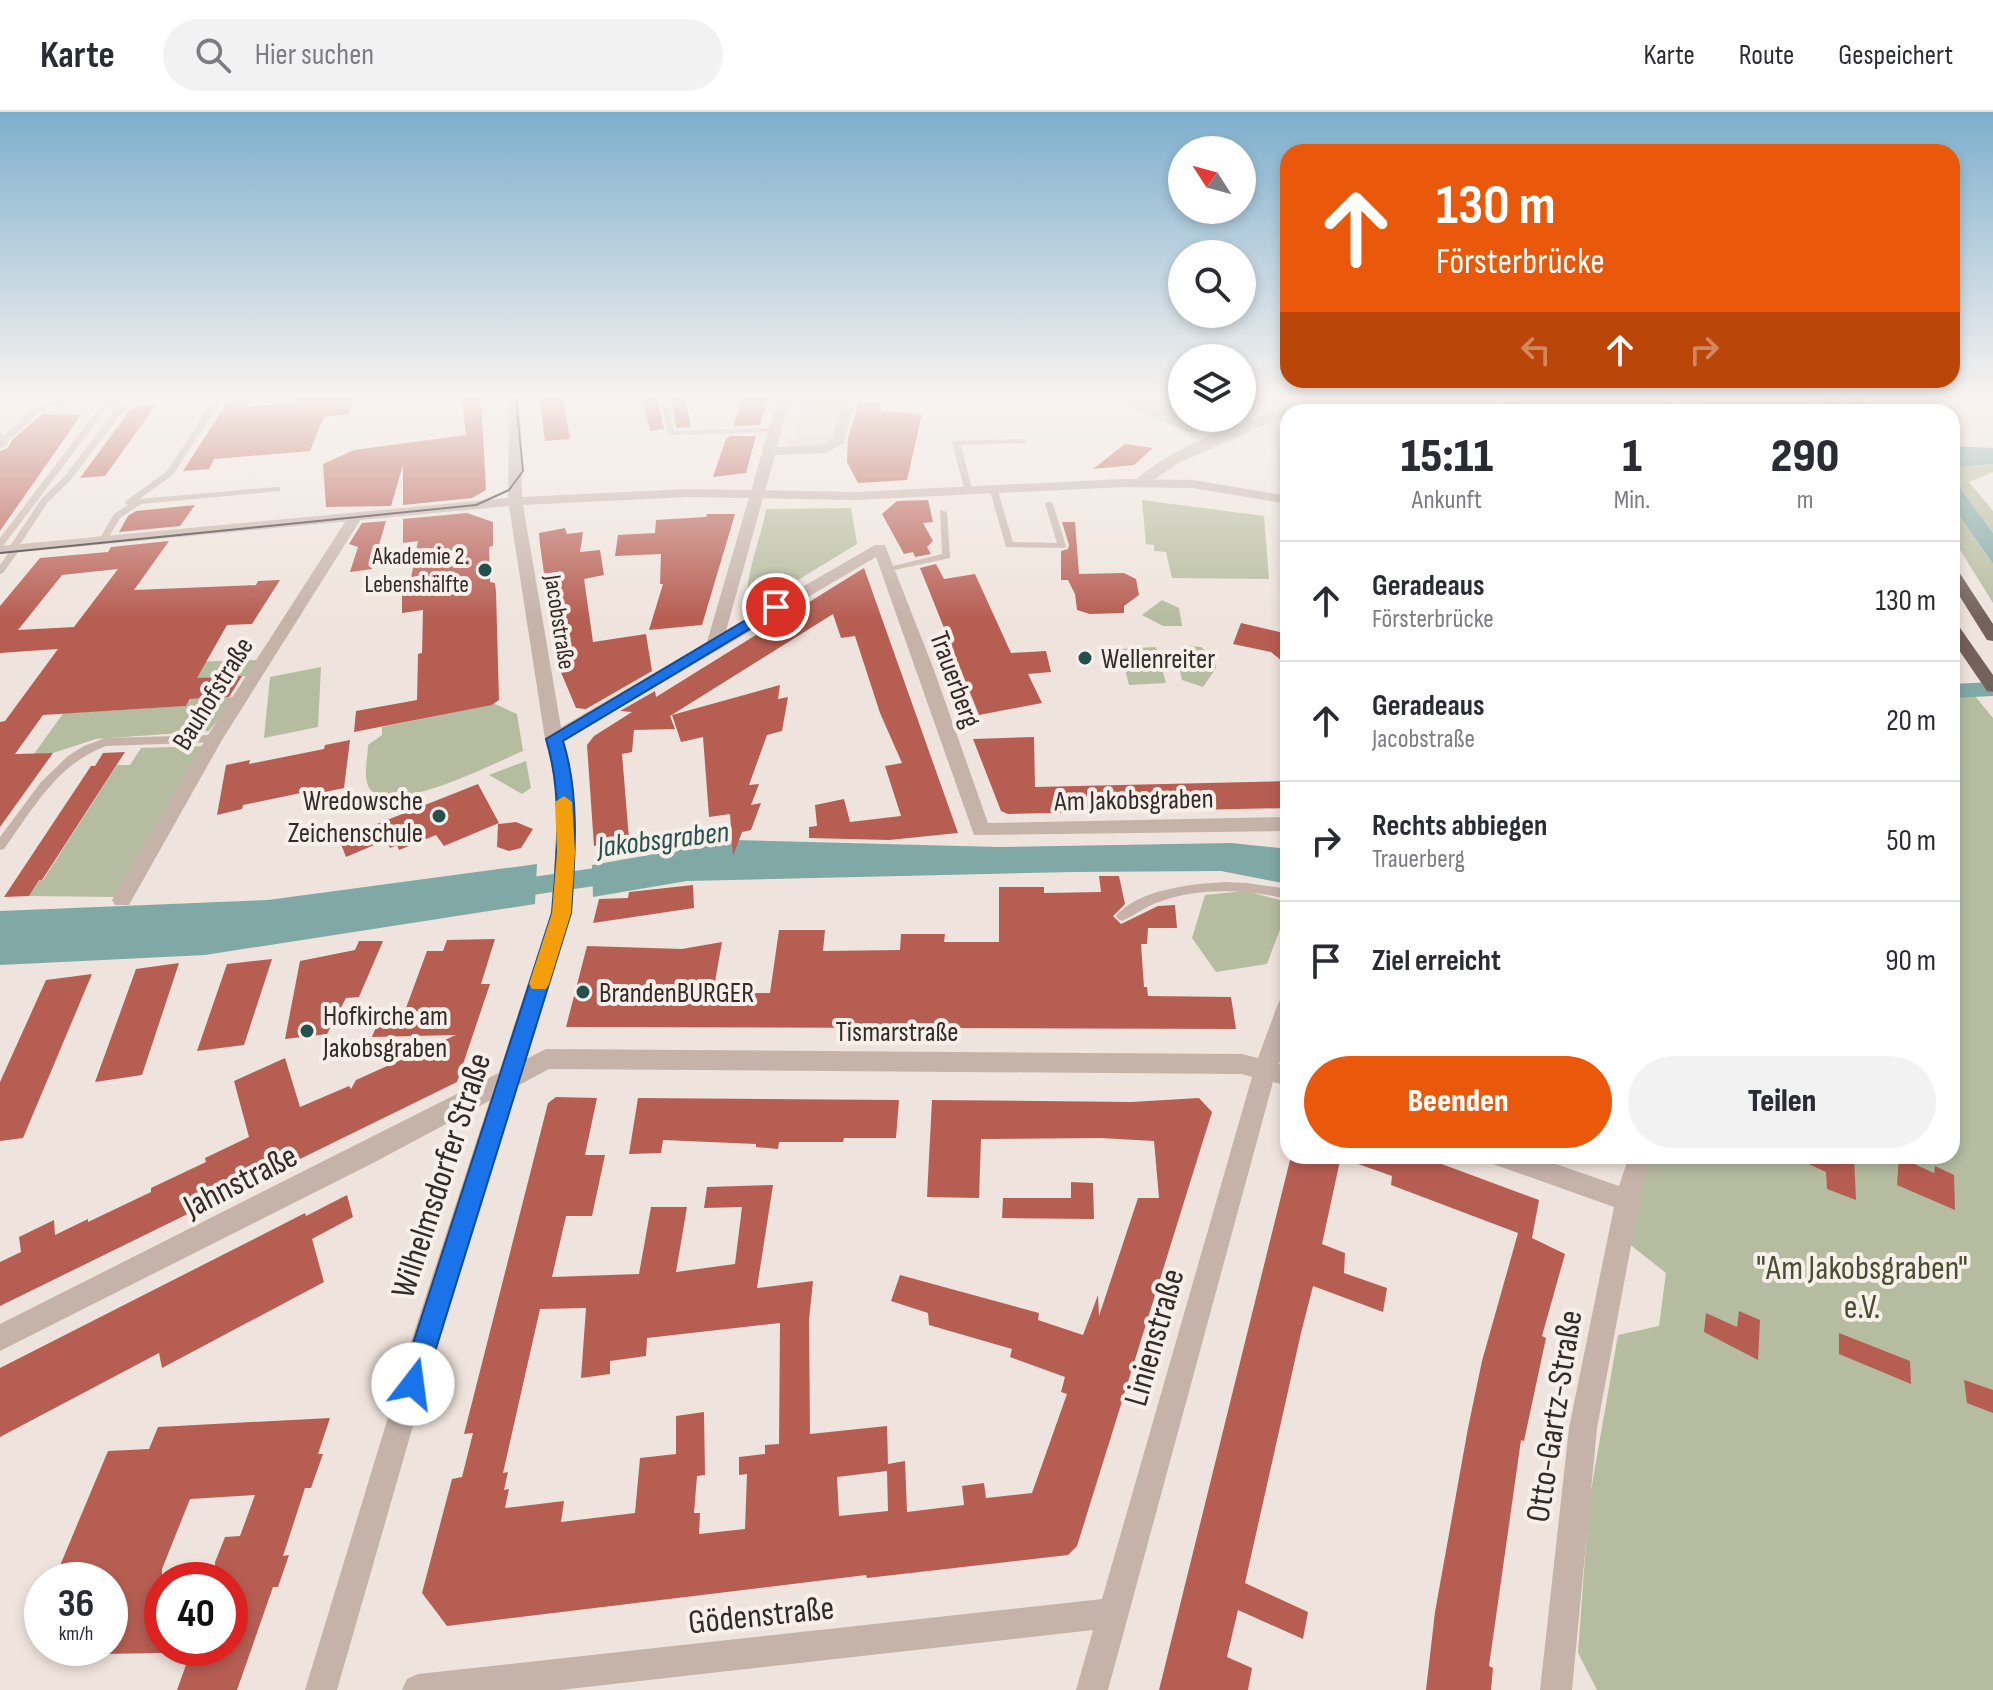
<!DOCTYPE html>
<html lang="de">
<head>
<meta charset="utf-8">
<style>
  body { margin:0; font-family:"Sofia Sans Condensed",sans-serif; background:#f2f2f3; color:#2b2b33; height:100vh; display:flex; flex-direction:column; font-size:30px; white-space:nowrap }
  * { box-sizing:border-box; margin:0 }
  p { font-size:26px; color:#7c7c81 }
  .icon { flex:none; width:44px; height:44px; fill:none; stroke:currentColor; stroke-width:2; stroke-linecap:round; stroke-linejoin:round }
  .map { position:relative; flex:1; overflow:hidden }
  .side { position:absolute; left:1280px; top:292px; width:680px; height:760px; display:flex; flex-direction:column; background:#fff; border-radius:24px; box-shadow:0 4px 12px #0003 }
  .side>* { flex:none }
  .guide { position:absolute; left:1280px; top:32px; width:680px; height:244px; border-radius:24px; box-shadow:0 4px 12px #0003; background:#ea580c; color:#fff; overflow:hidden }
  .needle { width:52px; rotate:306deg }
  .fabs { position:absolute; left:1168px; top:24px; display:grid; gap:16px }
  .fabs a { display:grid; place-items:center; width:88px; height:88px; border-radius:50%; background:#fff; box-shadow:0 4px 12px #0003; font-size:40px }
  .speed { position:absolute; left:24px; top:1450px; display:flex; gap:16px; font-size:40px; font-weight:700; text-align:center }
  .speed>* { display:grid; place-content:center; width:104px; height:104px; border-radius:50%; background:#fff; box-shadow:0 4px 12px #0003; line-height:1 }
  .speed small { font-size:20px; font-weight:400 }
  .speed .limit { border:12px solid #d22; background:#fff; color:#111 }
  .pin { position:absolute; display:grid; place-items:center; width:68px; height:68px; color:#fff; margin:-34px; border:4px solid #fff; border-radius:50%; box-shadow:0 2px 8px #0007 }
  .me { position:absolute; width:88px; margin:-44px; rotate:15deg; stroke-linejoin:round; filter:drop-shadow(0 0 6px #0008) }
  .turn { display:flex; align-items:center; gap:28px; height:168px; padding:0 24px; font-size:36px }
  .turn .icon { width:104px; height:104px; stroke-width:2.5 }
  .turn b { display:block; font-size:56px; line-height:68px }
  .lanes { display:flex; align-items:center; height:76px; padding:0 24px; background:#0003; justify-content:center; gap:40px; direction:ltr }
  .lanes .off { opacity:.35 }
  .eta { display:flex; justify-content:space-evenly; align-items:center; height:136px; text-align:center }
  .eta b { font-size:48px; font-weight:800; line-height:56px }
  .primary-button { display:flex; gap:16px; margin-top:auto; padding:16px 24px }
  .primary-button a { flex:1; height:92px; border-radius:48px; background:#ea580c; color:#fff; font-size:32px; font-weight:800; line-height:92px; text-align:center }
  .primary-button a+a { background:#f2f2f3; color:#2b2b33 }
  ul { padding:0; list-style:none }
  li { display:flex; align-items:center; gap:24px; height:120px; padding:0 24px; border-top:2px solid #e1e1e2 }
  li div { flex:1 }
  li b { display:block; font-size:30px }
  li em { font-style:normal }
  header { display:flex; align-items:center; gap:48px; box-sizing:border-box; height:112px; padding:0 40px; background:#fff; border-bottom:2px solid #e1e1e2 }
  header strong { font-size:38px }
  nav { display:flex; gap:44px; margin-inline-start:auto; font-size:28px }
  .search { width:560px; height:72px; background:#f2f2f3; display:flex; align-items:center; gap:20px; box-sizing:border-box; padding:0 28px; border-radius:44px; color:#7c7c81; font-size:30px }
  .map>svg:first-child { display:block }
</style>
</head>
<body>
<header>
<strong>Karte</strong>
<div class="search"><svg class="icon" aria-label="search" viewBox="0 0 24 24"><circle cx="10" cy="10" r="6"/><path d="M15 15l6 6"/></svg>Hier suchen</div>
<nav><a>Karte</a><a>Route</a><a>Gespeichert</a></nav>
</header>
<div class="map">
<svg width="1993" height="1578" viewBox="0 0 1993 1578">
  <rect width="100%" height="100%" fill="#efe4dd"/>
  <g fill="#b6bc9f">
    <path d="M1105,286H1182V306H1232L1192,321Z"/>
    <path d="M1701,286H1800L1807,300H1724Z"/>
    <path d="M1993,352V360L1969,370L1993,399V421L1952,363L1960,355Z"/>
    <path d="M1142,388L1264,404L1269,467L1172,466L1166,440L1154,439V433L1146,432Z"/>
    <path d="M1952,393L1993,452V491L1952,425Z"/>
    <path d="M851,396L857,432L757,493L749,494C741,473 763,421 766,397Z"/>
    <path d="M1162,488L1179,496L1182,514H1163L1142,503Z"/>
    <path d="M1190,534L1201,535L1214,546L1216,556L1203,575L1182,568L1177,546Z"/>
    <path d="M1156,535L1166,571L1129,573L1120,537Z"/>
    <path d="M258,548L249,564L204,566L199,573L87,580L72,601L186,594L191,587L236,585L209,619L96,627L53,641L34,642L87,568L186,550Z"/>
    <path d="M321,555L318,615L264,626L270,565Z"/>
    <path d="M1974,583L1993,606V1578H1597L1578,1541L1589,1390L1618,1223L1659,1214L1666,1161L1628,1131L1634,1100L1651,1044H1952V585Z"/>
    <path d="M495,592L517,602L523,639C496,650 391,705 370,677C362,666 368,646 368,633L382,623V615Z"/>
    <path d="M205,634L116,785L29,784L39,768H43L117,653H130L141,636Z"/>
    <path d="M526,649L531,676L522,682L489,663Z"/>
    <path d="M1245,779L1288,790V796L1267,852L1216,860L1192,826L1205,783Z"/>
  </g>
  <path fill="#e5d3c6" d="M804,286H846L832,328L822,335H792L781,328L794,327Z"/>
  <g fill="#80a8a4">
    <path d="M1952,334L1993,336V352L1960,355L1952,363Z"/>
    <path d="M1952,364L1993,421V452L1952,393Z"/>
    <path d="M735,728L998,735L1231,731L1288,737V772L1221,759L1074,760L687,769L593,785L592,753Z"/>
    <path d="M537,752L535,792L205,843L0,853V799L268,788Z"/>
  </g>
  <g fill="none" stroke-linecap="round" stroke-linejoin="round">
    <g fill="#80a8a4" fill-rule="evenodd">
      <path d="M1993,570V584L1952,586V572Z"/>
      <path d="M623,752L631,755L635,761L631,767L623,770L505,787L497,784L493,778L497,772L505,769Z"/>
    </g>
  </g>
  <g fill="#b75e53" fill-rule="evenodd">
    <path d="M294,286H352L349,302L324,305L310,339L214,347L209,357L183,359L228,289L251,287L247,295L292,291Z"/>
    <path d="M462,286H481L486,378L472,386L403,393V353L391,394L326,395L323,352L354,338L466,323Z"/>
    <path d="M539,286H563L570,327L545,329Z"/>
    <path d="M642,286H657L664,317L650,319Z"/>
    <path d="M671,286H685L691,315L676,316Z"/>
    <path d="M742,286H768L760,313L733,314Z"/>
    <path d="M859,290L883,291L880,299L922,302L907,368L858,371L847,350L848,326Z"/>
    <path d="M156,293L105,364L80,366L130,298L137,294Z"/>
    <path d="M42,302L81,303L0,419V339L8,336L12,328Z"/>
    <path d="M730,324H756L746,361L713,365L726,327Z"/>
    <path d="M1125,332L1153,336L1134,353L1093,357Z"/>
    <path d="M928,388L933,410L923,411L933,429L927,435L931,442L915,445L913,440L904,442L882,402L897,389Z"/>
    <path d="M195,393L180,414L119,420L128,404L136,399Z"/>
    <path d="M467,401L493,410V434L489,435L490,470L495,471L496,480L499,588L492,593L354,620L356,599L417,588L418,542L422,541L423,498L402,501V467L411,466L418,429L403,431V407Z"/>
    <path d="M707,402H735L702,513L649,518L663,472H660L661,442L615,444L618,423L655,421L656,408L706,405Z"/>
    <path d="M386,409L372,457L350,460L358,435L349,432L362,411Z"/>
    <path d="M1062,410H1075L1079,462L1124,461L1136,467L1139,483L1124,494V501L1090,502L1077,498L1075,482L1068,468H1061V439L1068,437L1069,433Z"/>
    <path d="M565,416L567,422L583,420L580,440L600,438L604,463L584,467L593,530L646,522L652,559L586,597L576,596L557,551L555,536L563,535L555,475L546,476L540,433L539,421Z"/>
    <path d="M169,429L134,478L256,473L258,469L280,468L252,512L227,513L197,566L242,564L229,585L190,587L186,594L43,603L15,642L53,641L0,715V610L5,609L58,537L0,541V494L40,446L108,440L111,435ZM118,457L74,515L18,518L62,463Z"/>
    <path d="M936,452L944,467L975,462L1011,541L1046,539L1051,560L1028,562L1042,591L979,603L920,456Z"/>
    <path d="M864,456L958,721L889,728L809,726V715L817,714L815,693L844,687L850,710L901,704L885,654L902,651L880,601L855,524L841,526L833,502L670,604L675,617L634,618L632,640L622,642L629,727L594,734L587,633L594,624L632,600L620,599L655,579L656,585Z"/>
    <path d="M1241,511L1288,522V554L1271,540L1233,532Z"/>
    <path d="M780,573L778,587L788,585L782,619L767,623L749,673L759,672L751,693L761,691L751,718L742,720L733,744L730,702L709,705L703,625L681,630L672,603Z"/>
    <path d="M1034,625L1035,675L1288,669V696L1008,702L1001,699L973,627Z"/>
    <path d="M350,628L344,676L320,681V677L243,693L242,697L217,703L226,653L250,648L249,652L324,637L325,633Z"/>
    <path d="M125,640L42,768H39L29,784L4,785L91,654H95L103,641Z"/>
    <path d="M478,672L499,711L444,734L436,723L399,738L397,733L390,736L386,728L346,745L339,727Z"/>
    <path d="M516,710L533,717L521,736L509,739L497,735L498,712Z"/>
    <path d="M1099,764H1119L1125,792L1113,804L1121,812L1158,794L1175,793L1177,816H1148L1147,832H1141L1144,875H1147L1148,884L1231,885L1236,917L566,915L587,834L682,837L722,830L713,881H770L779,818H825L823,839L900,838L901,822H945L944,830H999V775H1044V781L1101,780Z"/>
    <path d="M693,773L694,796L593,811L599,787L628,786L629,780Z"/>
    <path d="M495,827L481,872H490L457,970L0,1194V1150L21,1140L19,1125L54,1108L55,1123L88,1107V1110L151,1080V1076L206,1050L205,1046L249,1025L234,969L285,946L300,995L349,974L351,977L356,968L456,923L372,925L380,905L403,904L427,839H443L447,828Z"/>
    <path d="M359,829H383L359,885L346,886L327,922L285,927L300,849L355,838Z"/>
    <path d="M272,847L244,933L197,939L227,852Z"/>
    <path d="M179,851L142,963L95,970L136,857Z"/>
    <path d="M92,862L23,1026L0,1029V970L46,868Z"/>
    <path d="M556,985L597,986L585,1043H605L592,1104H566L552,1165L639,1162L651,1095H687L676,1160L735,1152L742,1095L704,1096L707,1075L773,1073L757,1176L813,1169L809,1208L810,1322L887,1314L888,1352L905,1349L907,1400L964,1393L962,1374L984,1371L986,1386L1032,1381L1067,1282L1061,1280L1065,1265L1010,1245L1012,1237L929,1213L928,1201L891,1189L900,1163L1039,1201L1038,1208L1083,1223L1098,1183L1099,1204L1138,1086H1159L1154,1029L1101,1026L981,1027L979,1086L927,1085L932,988L1131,990L1199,986L1212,1000L1077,1434L1068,1443L867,1466L866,1463L447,1514L422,1481L452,1367L462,1365L473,1321L464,1322L548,991ZM586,1196L581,1266L610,1262V1249L646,1244L647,1226L780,1211L779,1332L765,1333V1342L739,1345V1363L747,1362L745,1417L699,1422L700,1401H694L697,1364L705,1363L704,1300L676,1304V1342L640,1346L635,1401L561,1410L564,1389L505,1396L509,1377L504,1378L508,1360L503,1361L540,1197ZM887,1359L888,1399L839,1404L837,1365Z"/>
    <path d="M638,986L899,988L896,1026H844L843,1030H779L778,1037L756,1035V1032L663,1028L661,1041L629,1042Z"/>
    <path d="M1291,1044H1341L1322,1132L1345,1141L1344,1161L1387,1176L1383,1200L1313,1174L1301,1221L1245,1471L1308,1500L1303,1527L1238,1498L1227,1545L1252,1556L1248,1578H1159Z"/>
    <path d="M1344,1044H1420L1539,1088L1532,1126L1565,1142L1542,1224L1546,1226L1524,1329L1521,1328L1489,1554L1493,1556L1491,1578H1426L1435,1500L1468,1316L1482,1249L1518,1121L1391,1073L1392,1064L1344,1047Z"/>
    <path d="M1791,1044H1854L1856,1088L1827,1077L1826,1060Z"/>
    <path d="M1899,1045L1934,1061L1935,1054L1954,1063L1955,1098L1897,1073Z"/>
    <path d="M1071,1070L1093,1071L1094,1107L1002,1106L1003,1086H1071Z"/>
    <path d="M347,1083L353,1105L312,1127L324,1170L162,1256L159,1241L0,1325V1256L305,1101L306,1104Z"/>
    <path d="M1739,1199L1760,1208L1758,1248L1704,1220L1706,1201L1737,1215Z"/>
    <path d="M1839,1221L1910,1249L1911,1272L1839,1242Z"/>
    <path d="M1964,1268L1993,1278V1301L1967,1291Z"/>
    <path d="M330,1306L318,1342H323L311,1376H305L283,1444L289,1443L278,1475H273L237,1578H177L192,1536H230V1468H215V1450L225,1425L240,1424L255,1383L190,1387L162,1457V1541L102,1542L104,1536H110V1468H54L108,1339L149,1337L158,1315Z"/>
  </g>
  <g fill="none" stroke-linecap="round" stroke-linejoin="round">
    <g fill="#c5b3aa" fill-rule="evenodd">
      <path d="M72,286C85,285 99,285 110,292L3,434L0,435V426L101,293C82,286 51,289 35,303C24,314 17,327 0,328V325C14,318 20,307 32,298C43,290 58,288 72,286Z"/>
      <path d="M136,286H172L168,288L140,289L124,298L70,369L48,390L19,434L21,436L3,461L0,462V453L10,439L8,437L42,386L64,365L118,294Z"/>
      <path d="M209,286H217L220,290L173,363L139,387L277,375H280V379L141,392L120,406L106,430H100L99,428L114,402L128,393L125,391L126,389L167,359L212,290Z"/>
      <path d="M660,286H668L674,319L775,316L779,318L775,320L668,323Z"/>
      <path d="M1277,286H1283L1297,297L1290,299L1277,290Z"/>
      <path d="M1023,327L1027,329L1026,331L961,333L972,377L965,379L952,331L953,329Z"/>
      <path d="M990,374L997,376L1013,430L1057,431L1045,392L1049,389L1053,392L1066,434L1065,436L1006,435L989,376Z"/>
      <path d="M940,398L947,400L950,446L885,460V456L942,442Z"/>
      <path d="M214,623L219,627L218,630L106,634C57,652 33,697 4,737L0,738V725L41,670L68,644L84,634L105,626Z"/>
      <path d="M1225,770L1247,771L1288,777V787C1247,778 1202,775 1162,789C1147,793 1136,803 1122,809L1118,807L1116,804C1139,777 1191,772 1225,770Z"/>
    </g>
    <g fill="#c5b3aa" fill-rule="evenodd">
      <path d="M778,286H790L777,335L823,333L832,327L844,286H856L843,332L826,341L775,343L726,519L875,433H885L934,558L988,711L1288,705V719L974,723L876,445L560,631H548L545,627L548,623L707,530Z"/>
      <path d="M1313,286H1330L1297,300H1288V303L1178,351L1144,375L1132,372C1170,332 1261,304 1313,286Z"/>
      <path d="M1504,286H1516L1510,300H1498Z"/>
      <path d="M1655,286H1669L1689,300H1674Z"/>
      <path d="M0,320L10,326L5,335L0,336Z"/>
      <path d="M354,403L361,407L222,628L129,793H115L112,788L115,783L208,623L347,407Z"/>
      <path d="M1288,885V925L1279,952L1288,954V974L1273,970L1108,1578H1076L1093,1518L560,1578H402L407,1567L418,1562L1102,1487L1252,965L1242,962L549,957L375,1050L0,1239V1212L546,937L1242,942L1258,946L1277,894L1280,888Z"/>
      <path d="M1489,1044H1533L1619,1074L1629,1044H1653L1641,1080L1597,1316L1572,1578H1540L1569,1316L1614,1095L1493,1052Z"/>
    </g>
    <path fill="#c5b3aa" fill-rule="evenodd" d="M505,286H517L521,307L522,385L688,377L855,380L1124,367L1193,368L1288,384V392L1193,376L1124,375L855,388L688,385L523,393L563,627L573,669L576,713L571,801L440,1220L337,1578H305L414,1220L551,801L557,713L555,669L545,627L509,394L0,442V434L508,386L509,307Z"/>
    <g fill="#74615c" fill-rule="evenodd">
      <path d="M1823,286H1835L1841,300H1829Z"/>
      <path d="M1852,286H1864L1871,300H1859Z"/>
      <path d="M1952,455L1957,457L1993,512V529L1987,528L1952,472Z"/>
      <path d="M1952,511L1958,513L1993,563V580L1987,579L1952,528Z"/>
    </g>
    <path stroke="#342b29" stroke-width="2" d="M0,441L476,393L509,378L523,359L516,286"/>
    <path stroke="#342b29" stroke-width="4" stroke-dasharray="1 4" stroke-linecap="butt" d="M1987,286L1993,293"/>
  </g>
  <linearGradient id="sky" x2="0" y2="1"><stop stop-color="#7eafcd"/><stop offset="0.56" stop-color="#f8f3f0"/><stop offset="1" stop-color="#f8f3f0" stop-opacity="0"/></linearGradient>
  <rect width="1993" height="507" fill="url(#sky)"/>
  <path fill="#1a73e8" stroke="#114b97" stroke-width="2" d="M776,490L784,495L781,498L563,629C580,683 575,745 571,801L425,1272L421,1281L413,1285L404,1281L400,1272L552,801C557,744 563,682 546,627Z"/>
  <path fill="#f59e0b" d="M564,684L572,690L575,740L571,801L549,872L546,877H532L529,872L552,801L557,740L555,690Z"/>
  <g fill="#24504d" stroke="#f7efe9" stroke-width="3">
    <circle cx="485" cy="458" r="8"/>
    <circle cx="1085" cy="546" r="8"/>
    <circle cx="439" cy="704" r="8"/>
    <circle cx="583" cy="880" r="8"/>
    <circle cx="307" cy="919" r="8"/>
  </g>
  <g text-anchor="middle" stroke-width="8" stroke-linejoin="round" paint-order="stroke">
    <g font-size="24" fill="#342b29" stroke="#f7efe9" text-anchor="end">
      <text x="469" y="452">Akademie 2.<tspan x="469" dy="28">Lebenshälfte</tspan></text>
    </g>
    <g font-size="24" fill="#342b29" stroke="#f7efe9">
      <text transform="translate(560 510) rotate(81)" y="8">Jacobstraße</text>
    </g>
    <g font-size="28" fill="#342b29" stroke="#f7efe9" text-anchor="start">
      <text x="1101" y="556">Wellenreiter</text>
      <text x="423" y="698" text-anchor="end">Wredowsche<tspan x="423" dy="32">Zeichenschule</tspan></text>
      <text x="599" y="890">BrandenBURGER</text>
      <text x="323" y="913">Hofkirche am<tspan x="323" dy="32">Jakobsgraben</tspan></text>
    </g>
    <g font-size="28" fill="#342b29" stroke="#f7efe9">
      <text transform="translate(956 567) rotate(70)" y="10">Trauerberg</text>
      <text transform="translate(212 581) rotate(-58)" y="10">Bauhofstraße</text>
      <text transform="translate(1134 687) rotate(-1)" y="10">Am Jakobsgraben</text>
      <text x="897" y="929">Tismarstraße</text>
    </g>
    <g font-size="30" font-style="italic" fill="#24504d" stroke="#f7efe9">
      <text transform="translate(663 727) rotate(-7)" y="10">Jakobsgraben</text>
    </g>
    <g font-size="34" fill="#342b29" stroke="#f7efe9">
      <text transform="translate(440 1063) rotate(-72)" y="12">Wilhelmsdorfer Straße</text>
      <text transform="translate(240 1068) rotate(-27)" y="12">Jahnstraße</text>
      <text transform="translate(1153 1225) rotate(-74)" y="12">Linienstraße</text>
      <text transform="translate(1553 1304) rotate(-81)" y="12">Otto-Gartz-Straße</text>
      <text transform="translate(761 1502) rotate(-6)" y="12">Gödenstraße</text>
    </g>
    <g font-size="34" fill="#484f30" stroke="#f7efe9">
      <text x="1862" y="1167">"Am Jakobsgraben"<tspan x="1862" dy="39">e.V.</tspan></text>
    </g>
  </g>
</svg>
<div class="fabs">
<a><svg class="needle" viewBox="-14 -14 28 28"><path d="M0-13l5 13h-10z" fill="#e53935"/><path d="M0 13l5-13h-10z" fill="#7c7c81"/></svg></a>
<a><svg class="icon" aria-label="search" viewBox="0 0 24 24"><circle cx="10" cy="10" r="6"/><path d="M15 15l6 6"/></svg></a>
<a><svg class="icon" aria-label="layers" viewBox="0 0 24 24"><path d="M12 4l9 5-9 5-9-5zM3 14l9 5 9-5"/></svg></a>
</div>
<div class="speed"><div>36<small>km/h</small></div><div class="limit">40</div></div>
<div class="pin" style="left:776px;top:495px;background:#d93025"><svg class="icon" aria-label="arrive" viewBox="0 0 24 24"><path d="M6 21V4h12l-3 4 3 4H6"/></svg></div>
<svg class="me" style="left:413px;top:1272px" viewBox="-20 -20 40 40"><circle r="19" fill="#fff"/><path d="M0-13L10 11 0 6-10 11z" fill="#1a73e8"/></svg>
<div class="guide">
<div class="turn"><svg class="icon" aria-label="ahead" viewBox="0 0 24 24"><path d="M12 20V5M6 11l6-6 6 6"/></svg><div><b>130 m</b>Försterbrücke</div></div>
<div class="lanes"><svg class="icon off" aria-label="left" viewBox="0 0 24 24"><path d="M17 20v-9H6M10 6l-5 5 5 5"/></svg><svg class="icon" aria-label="ahead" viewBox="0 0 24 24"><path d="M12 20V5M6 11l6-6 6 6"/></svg><svg class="icon off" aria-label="right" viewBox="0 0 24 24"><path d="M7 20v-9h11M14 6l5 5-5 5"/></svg></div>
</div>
<section class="side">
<div class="eta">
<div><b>15:11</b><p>Ankunft</p></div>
<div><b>1</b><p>Min.</p></div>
<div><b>290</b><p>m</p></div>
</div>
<ul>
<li><svg class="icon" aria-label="ahead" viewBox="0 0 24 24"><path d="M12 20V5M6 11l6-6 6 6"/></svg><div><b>Geradeaus</b><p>Försterbrücke</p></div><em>130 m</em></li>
<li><svg class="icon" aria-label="ahead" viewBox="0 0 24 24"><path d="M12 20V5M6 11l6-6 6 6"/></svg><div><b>Geradeaus</b><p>Jacobstraße</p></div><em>20 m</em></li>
<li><svg class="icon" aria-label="right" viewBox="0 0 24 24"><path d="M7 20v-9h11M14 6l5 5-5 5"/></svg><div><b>Rechts abbiegen</b><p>Trauerberg</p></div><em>50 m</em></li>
<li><svg class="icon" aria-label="arrive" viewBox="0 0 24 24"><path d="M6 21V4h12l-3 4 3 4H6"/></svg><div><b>Ziel erreicht</b></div><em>90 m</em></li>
</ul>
<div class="primary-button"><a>Beenden</a><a>Teilen</a></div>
</section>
</div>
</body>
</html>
